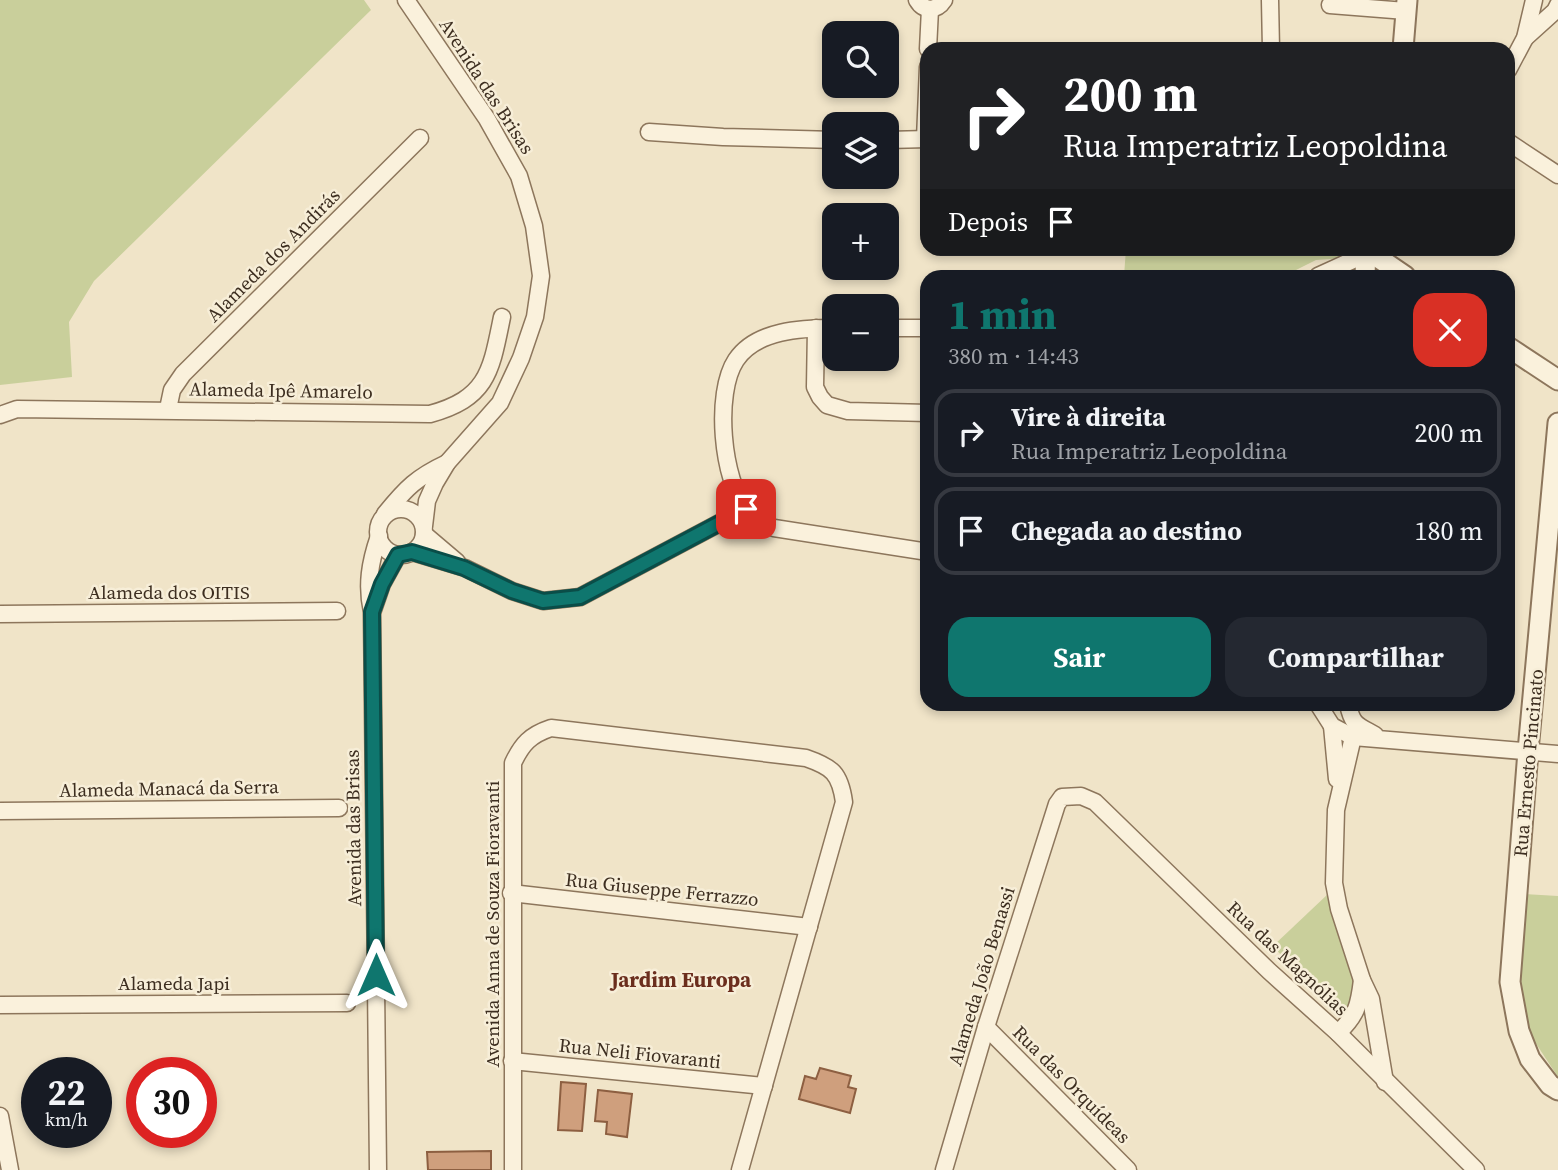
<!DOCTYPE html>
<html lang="pt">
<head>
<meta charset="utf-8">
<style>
  body { margin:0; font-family:"Source Serif 4",serif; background:#242831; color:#f1f3f6; height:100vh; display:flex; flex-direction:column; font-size:26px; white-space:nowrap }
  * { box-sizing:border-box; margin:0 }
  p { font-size:23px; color:#9ea1a6 }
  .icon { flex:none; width:38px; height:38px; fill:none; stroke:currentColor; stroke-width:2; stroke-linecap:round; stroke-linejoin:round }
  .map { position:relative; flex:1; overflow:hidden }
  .side { position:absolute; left:920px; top:270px; width:595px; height:441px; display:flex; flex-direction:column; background:#171b24; border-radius:21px; box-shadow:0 4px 10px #0003 }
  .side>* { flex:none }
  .banner { position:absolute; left:920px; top:42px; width:595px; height:214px; border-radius:21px; box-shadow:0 4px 10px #0003; background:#202124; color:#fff; overflow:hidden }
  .fabs { position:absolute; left:822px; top:21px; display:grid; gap:14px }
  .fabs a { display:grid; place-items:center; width:77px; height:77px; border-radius:14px; background:#171b24; box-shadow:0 4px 10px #0003; font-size:35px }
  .speed { position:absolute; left:21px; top:1057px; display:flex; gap:14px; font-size:35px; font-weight:700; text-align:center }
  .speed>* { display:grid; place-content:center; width:91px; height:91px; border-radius:50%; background:#171b24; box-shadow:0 4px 10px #0003; line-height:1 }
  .speed small { font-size:18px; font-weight:400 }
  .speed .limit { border:10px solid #d22; background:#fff; color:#111 }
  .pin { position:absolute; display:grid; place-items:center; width:60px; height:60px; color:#fff; margin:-30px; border-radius:14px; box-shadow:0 4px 10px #0006 }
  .me { position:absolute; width:77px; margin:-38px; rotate:0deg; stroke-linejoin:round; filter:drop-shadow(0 0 5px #0008) }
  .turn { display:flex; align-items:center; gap:24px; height:147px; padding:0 28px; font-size:32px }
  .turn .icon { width:91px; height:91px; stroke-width:2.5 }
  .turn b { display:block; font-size:49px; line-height:60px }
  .then { display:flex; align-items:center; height:66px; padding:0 28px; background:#0003; gap:14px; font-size:26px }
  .round { display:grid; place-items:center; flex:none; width:74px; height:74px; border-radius:21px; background:#242831 }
  .summary { display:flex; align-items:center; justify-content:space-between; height:119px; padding:0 28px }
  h1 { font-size:42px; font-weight:700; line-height:52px; color:#0f766e }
  .primary-button { display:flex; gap:14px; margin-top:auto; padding:14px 28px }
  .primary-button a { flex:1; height:80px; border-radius:21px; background:#0f766e; color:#fff; font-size:28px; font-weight:700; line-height:80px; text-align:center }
  .primary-button a+a { background:#242831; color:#f1f3f6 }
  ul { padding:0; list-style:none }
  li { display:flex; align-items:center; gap:21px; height:88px; margin:0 14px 10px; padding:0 14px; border:4px solid #363941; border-radius:21px }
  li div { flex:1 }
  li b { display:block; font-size:26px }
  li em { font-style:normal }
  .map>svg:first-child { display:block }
</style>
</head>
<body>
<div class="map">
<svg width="1558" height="1170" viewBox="0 0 1558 1170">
  <rect width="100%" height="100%" fill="#f0e4c8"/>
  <g fill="#c9cf9b">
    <path d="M0,0H364L371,10L94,281L69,322L72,377L0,385Z"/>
    <path d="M1126,249H1355L1344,258L1316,260L1284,276H1124Z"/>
    <path d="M1328,894L1352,978L1355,1002L1348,1012L1338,1013L1329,1009L1273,946Z"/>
    <path d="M1522,894L1558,896V1077L1527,1030L1520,979Z"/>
  </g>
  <g fill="#cf9f7d" stroke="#8d5f41" stroke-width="2">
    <path d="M820,1068L851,1076L848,1087L856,1089L850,1113L799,1099L805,1076L816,1079Z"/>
    <path d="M561,1082L586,1084L582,1131L558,1130Z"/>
    <path d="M598,1090L632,1094L627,1137L606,1134L607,1122L595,1121Z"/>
    <path d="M491,1151V1170H428L427,1152Z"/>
  </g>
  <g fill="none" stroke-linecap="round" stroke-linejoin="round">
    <defs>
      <g id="minor">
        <path d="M406,0L487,119L519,176L534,226L541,276L535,317L521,358L500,403L447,463L435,483L427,501L424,526"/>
        <path d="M917,0C924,12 937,11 944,0"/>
        <path d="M1270,0L1271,49"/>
        <path d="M1330,5L1406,11"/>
        <path d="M1525,38L1555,11L1558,5"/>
        <path d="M928,49L930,9"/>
        <path d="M1508,70L1525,38L1534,0"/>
        <path d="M649,132L723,137L835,140"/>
        <path d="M925,139L928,67"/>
        <path d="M887,140L928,139"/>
        <path d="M1508,142L1558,175"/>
        <path d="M1318,276L1364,255"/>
        <path d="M816,328L815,387L820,397L827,405L848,411L928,413"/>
        <path d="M835,328C802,328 756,330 736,360C714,393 722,481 747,510C755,519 765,523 774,528L928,552"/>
        <path d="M887,328H928"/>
        <path d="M168,409L172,390L183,374L420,138"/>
        <path d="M0,415L17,409L430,414C488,398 491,371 502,317"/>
        <circle cx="401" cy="532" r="23"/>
        <path d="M385,514C406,488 417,477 447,463"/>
        <path d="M424,534L457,562"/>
        <path d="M412,552L465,568L512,591L543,601L580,597L746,509"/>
        <path d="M373,610L382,584L398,555"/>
        <path d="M0,614L337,611"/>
        <path d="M1318,704L1332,726L1353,737L1558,754"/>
        <path d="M1348,704C1352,725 1357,725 1375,735"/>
        <path d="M1332,726L1337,779"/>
        <path d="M1353,737L1336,810L1334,883L1339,909L1362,980L1371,999L1385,1082"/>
        <path d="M0,811L339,808"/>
        <path d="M511,893L809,927"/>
        <path d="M0,1005L347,1003"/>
        <path d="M986,1027L1128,1170"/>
        <path d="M1338,1033C1357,1015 1359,1005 1362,980"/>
        <path d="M512,1061L764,1086"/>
        <path d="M0,1116L10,1170"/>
        <path d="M378,1170L372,612C366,585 370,562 379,536"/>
        <path d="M513,1170V763C522,744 530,735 551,728L806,758C832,767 840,773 844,802L740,1170"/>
        <path d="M944,1170L986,1027L1057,804L1062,797L1081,796L1095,802L1269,971L1338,1033L1476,1170"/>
      </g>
      <g id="tertiary">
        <path d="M1403,49L1407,0"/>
        <path d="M1364,255L1377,257L1405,276"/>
        <path d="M1365,276L1366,248"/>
        <path d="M1508,347L1558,380"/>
        <path d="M1558,423L1528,751L1510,982L1519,1031L1530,1059L1550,1085L1558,1090"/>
      </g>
    </defs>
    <use href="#minor" stroke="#8d765c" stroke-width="19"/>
    <use href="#tertiary" stroke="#8d765c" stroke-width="23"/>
    <use href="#minor" stroke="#faf1dc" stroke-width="16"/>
    <use href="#tertiary" stroke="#faf1dc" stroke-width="19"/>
  </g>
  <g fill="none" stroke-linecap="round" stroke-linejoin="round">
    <defs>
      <path id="route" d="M376,975L372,612L382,584L398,555L412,552L464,568L512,591L543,601L580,597L746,509"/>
    </defs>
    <use href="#route" stroke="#0a4d48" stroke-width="18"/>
    <use href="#route" stroke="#0f766e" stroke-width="12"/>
  </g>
  <g text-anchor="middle" stroke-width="5" stroke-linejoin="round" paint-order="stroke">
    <g font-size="19" fill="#3d2e20" stroke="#f7eed8">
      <text transform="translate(487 86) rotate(57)" y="7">Avenida das Brisas</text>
      <text transform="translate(273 255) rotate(-45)" y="7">Alameda dos Andirás</text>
      <text transform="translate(281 390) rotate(1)" y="7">Alameda Ipê Amarelo</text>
      <text x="169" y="599">Alameda dos OITIS</text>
      <text transform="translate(1528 763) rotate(-85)" y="7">Rua Ernesto Pincinato</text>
      <text transform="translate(169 788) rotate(-1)" y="7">Alameda Manacá da Serra</text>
      <text transform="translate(353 828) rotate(-91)" y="7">Avenida das Brisas</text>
      <text transform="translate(662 889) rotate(6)" y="7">Rua Giuseppe Ferrazzo</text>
      <text transform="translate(492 924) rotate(-90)" y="7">Avenida Anna de Souza Fioravanti</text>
      <text transform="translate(1288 958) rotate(43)" y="7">Rua das Magnólias</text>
      <text transform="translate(981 976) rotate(-73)" y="7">Alameda João Benassi</text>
      <text x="174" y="990">Alameda Japi</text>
      <text transform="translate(640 1053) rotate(6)" y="7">Rua Neli Fiovaranti</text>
      <text transform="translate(1072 1084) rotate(45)" y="7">Rua das Orquídeas</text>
    </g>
    <g font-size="21" font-weight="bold" fill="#6b2e1e" stroke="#f7eed8">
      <text x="681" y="987">Jardim Europa</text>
    </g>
  </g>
</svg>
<div class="fabs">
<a><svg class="icon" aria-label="search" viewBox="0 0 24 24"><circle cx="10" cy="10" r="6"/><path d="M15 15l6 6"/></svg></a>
<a><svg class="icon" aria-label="layers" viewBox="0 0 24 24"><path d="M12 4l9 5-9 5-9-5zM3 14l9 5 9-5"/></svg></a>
<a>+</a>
<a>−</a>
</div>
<div class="speed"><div>22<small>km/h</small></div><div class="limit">30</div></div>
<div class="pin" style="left:746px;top:509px;background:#d93025"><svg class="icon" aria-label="arrive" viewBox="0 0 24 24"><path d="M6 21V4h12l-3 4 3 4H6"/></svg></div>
<svg class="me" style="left:376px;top:975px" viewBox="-20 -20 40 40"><path d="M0-17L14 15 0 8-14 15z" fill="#0f766e" stroke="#fff" stroke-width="4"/></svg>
<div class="banner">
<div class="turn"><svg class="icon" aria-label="right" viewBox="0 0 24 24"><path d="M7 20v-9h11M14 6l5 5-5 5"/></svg><div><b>200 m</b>Rua Imperatriz Leopoldina</div></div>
<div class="then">Depois<svg class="icon" aria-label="arrive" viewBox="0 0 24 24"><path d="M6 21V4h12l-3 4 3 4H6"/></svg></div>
</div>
<section class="side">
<div class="summary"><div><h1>1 min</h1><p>380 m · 14:43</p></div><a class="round" style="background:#d93025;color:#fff"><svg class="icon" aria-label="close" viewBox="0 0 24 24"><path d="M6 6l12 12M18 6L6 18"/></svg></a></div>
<ul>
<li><svg class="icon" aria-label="right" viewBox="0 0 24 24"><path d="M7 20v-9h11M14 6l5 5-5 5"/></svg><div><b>Vire à direita</b><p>Rua Imperatriz Leopoldina</p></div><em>200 m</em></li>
<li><svg class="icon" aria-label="arrive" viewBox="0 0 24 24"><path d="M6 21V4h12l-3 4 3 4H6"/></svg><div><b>Chegada ao destino</b></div><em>180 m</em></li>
</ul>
<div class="primary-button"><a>Sair</a><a>Compartilhar</a></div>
</section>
</div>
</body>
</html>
